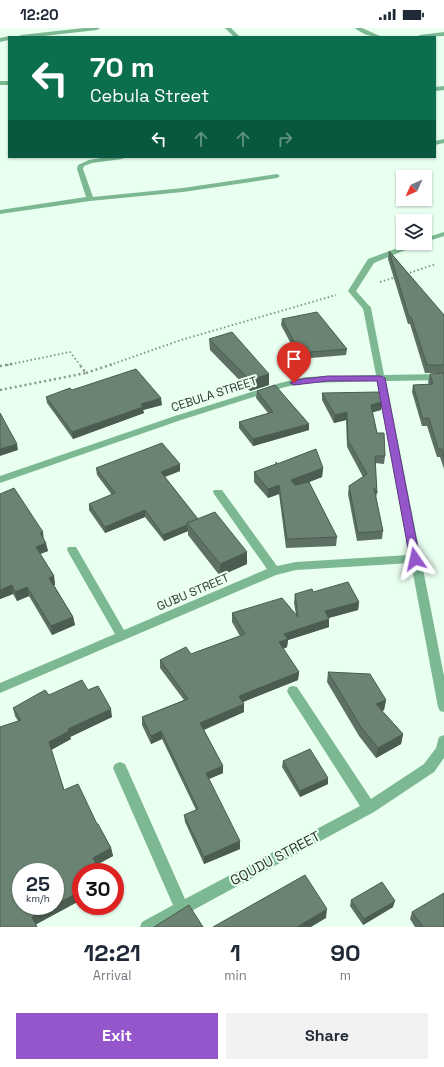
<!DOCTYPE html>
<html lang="en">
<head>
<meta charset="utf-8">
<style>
  body { margin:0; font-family:"Space Grotesk",sans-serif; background:#f2f2f3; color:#1f2937; height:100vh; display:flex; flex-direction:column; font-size:15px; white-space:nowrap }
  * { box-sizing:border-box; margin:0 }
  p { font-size:13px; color:#747a83 }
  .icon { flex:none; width:22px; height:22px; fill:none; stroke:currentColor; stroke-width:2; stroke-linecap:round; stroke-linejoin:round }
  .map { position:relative; height:899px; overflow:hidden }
  .side { display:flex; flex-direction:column; background:#fff; flex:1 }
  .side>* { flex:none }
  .hud { position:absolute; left:8px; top:8px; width:428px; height:122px; border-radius:0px; box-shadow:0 1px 3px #0004; background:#0b6e4f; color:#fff; overflow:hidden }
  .needle { width:26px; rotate:225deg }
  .fabs { position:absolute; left:396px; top:142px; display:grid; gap:8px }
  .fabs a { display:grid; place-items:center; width:36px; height:36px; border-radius:0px; background:#fff; box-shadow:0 1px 3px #0004; font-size:20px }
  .speed { position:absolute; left:12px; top:835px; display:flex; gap:8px; font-size:20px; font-weight:700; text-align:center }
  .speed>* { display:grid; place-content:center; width:52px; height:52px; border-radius:50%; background:#fff; box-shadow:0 1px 3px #0004; line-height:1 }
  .speed small { font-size:10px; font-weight:400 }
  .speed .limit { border:6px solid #d22; background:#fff; color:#111 }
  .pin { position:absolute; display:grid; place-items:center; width:34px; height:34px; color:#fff; margin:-41px -17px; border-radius:50% 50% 50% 0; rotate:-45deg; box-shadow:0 0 4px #0007 }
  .pin .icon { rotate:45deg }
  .me { position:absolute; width:44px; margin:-22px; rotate:349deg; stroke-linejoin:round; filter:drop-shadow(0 0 3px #0008) }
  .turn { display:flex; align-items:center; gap:14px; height:84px; padding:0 16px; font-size:18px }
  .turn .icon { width:52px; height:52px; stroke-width:2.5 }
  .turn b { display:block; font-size:28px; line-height:34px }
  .lanes { display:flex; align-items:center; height:38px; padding:0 16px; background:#0003; justify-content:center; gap:20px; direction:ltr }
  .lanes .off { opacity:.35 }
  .eta { display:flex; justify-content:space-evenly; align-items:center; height:68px; text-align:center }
  .eta b { font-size:24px; font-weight:600; line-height:28px }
  .primary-button { display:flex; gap:8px; margin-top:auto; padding:8px 16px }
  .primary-button a { flex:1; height:46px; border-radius:0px; background:#9556cc; color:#fff; font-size:16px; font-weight:600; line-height:46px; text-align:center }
  .primary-button a+a { background:#f2f2f3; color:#1f2937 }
  .status { display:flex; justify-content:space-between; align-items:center; height:28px; padding:0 20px; background:#fff; direction:ltr }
  .status svg { height:11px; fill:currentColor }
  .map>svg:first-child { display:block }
</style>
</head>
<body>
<div class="status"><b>12:20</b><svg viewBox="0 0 49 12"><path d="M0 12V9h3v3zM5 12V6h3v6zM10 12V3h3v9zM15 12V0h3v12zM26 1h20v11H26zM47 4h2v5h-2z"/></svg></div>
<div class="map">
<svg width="444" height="899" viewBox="0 0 444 899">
  <rect width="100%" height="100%" fill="#e9fff0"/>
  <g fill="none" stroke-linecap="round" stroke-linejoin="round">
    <g stroke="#85968b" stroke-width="2" stroke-dasharray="1.5 2.5" stroke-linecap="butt">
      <path d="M406,246L436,236"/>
      <path d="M380,254L396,249"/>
      <path d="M7,337L70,324L80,337"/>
      <path d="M110,337L181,312L336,267"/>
    </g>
    <g stroke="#85968b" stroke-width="2.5" stroke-dasharray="2 3" stroke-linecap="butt">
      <path d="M0,338L12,336"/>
      <path d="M86,345L113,336"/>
      <path d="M0,362L86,345L79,336"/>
    </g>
    <g fill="#7cb892" fill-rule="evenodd">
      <path d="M84,0H100L97,2L35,9H18L21,7Z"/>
      <path d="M225,0H231L240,9H234Z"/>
      <path d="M355,0H362L382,9C372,9 363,7 355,0Z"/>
      <path d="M444,4V8L417,9L420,7Z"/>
      <path d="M9,8L11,9H9V12L0,14V10Z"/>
      <rect x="0" y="53" width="9" height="4"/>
      <path d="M444,58V62L435,63V59Z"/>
      <path d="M444,111V115L435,117V113Z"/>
      <path d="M107,129H125L122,131L92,135L84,138L83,141L93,169L183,160L277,146L280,148L277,150L183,164L90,173L0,186V182L86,169L77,141L78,137L89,132Z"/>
      <path d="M444,204V208L425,214V210Z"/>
      <path d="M411,215H422L374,235L356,263L371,280L370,282H364L348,263L368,231Z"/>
    </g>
    <g fill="#7cb892" fill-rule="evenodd">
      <path d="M364,278H370L371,280L384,347L444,346V352L386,353L444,648V684L440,683L438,679L411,535L296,542L276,547L0,665V655L115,606L67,522L68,519H76L124,602L267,541L214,466L213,464L214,462H222L277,538L296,534L409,527L377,353L306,355L285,359L181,392L0,455V448L175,388L280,355L306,349L376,347L363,280Z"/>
      <path d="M293,658L297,659L371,771L424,736L436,720L439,709L444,707V730L434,744L374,784L162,899H140L142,894L173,877L113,740L115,736L120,734L125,736L185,871L360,778L289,667L287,663L289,659Z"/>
    </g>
  </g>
  <g fill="#5c7163">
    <path d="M389,223L444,287V345H425L410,296H408L388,231Z"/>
    <path d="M282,291L347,321L346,327L299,331L281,297Z"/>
    <path d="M209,311L269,346V357L250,363L210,322Z"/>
    <path d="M444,345V441L440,429H437L427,398H422L412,364L413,357L429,356L428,354L430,346Z"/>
    <path d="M72,362L162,377L143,382L144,385L73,411L47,375L46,369Z"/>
    <path d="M257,363L309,402L253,418L239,400V394L268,385L256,370Z"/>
    <path d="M322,365L382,374L381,382L372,384L377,405L385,428L384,436L375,435L377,465L376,470L383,503L382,511L357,513L348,466L349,458L363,449L347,419L346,392L334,395L322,372Z"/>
    <path d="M276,434L277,436L323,440L322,449L309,454L337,509L336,518L286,520L279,466L268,470L254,454V444L276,436Z"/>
    <path d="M96,440L180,443L165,449L198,491L247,524V536L220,548L188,507V503L164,513L145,489L105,505L89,482V476L112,467L97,447Z"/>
    <path d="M0,466L44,512L48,523L40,526L54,548L55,557H54L73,589L75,597L52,607L29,568L17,573L13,566L0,571Z"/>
    <path d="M313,564L359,574L358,582L329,590V599L288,612L287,619L283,621L299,644L298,652L243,674L244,676V684L204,702L223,738V745L209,751L240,821L204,836L185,794L184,787L196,782L162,711L151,716L142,697V689L184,672L160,640V632L191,626L240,608L232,594V585L296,587L294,575L295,566Z"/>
    <path d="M328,644L386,672L384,682L382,683L403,706L401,716L376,730L359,708L327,654Z"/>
    <path d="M88,662L112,689L70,709L71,711L51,722L64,762L97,796L111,820L113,828L81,844V872L36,896L0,899L18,693L15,688L13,680L49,667Z"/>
    <path d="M283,733L328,756L300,769L282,739Z"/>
    <path d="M351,872L393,879L363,897L350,878Z"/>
    <path d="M412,884L444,899H415L410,891Z"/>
  </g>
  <g fill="#4b5c50">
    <path d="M269,346V357L250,363V352Z"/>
    <path d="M161,370L162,377L143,382L144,385L73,411L72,404L141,376Z"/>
    <path d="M382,374L381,382L370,385L371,377Z"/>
    <path d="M347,384L346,392L334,395L335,387Z"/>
    <path d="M309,396V402L253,418V411Z"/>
    <path d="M17,416L18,422L0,428V421Z"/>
    <path d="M180,436V443L161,450V444Z"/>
    <path d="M323,440L322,449L291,461V452Z"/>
    <path d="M279,457V466L268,470V461Z"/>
    <path d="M145,482V489L105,505V499Z"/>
    <path d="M187,497L188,503L164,513L163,507Z"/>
    <path d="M43,504L44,513L40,505Z"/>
    <path d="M46,515L48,523L37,527L36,519Z"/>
    <path d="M247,524V536L220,548V536Z"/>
    <path d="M54,548L55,557L51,558L49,550Z"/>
    <path d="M12,557L13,566L0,571V562Z"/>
    <path d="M27,559L29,568L17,573L15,564Z"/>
    <path d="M359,574L358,582L324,591L325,583Z"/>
    <path d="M73,589L75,597L52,607L51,598Z"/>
    <path d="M329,591V599L288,612L287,619L279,623V614L284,606Z"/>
    <path d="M299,644L298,652L238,676L239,668Z"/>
    <path d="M386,672L384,682L374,685L376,676Z"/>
    <path d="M244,676V684L200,703V695Z"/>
    <path d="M111,681L112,689L70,709L71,711L51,722L49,714L68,701Z"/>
    <path d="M161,703L162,711L151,716V708Z"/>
    <path d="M403,706L401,716L376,730L378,720Z"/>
    <path d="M223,738V745L206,752V745Z"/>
    <path d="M328,750V756L300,769V763Z"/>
    <path d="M240,813V821L204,836V829Z"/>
    <path d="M111,820L113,828L95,838L93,830Z"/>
    <path d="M81,863V872L35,897L32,889L53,878H55V877Z"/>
    <path d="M395,873L393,879L363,897L364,891Z"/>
    <path d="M327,881L326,890L311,899H297Z"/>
  </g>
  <g fill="#6b8373" stroke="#4b5c50">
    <path d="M389,223L444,287V337H427L411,289H409Z"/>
    <path d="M317,284L347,321L300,325L282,291Z"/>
    <path d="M232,304L269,346L250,352L209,311Z"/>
    <path d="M136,341L161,370L141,376L143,379L72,404L46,369L70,360L72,362Z"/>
    <path d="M444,345V428L442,421H438L429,390L423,391L413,357L433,356L430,346Z"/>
    <path d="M275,357L309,396L253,411L239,394L273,384L257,363Z"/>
    <path d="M380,364L382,374L371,377L377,405H384L385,428H375L377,465L374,460L383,503L358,505L349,458L367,446L348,412L347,384L335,387L322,365Z"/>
    <path d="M0,385L17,416L0,421Z"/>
    <path d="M162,415L180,436L161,444L198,491L187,495V497L163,507L145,482L105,499L89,476L115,465L96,440Z"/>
    <path d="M316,421L323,440L291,452L295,457L309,454L337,509L287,511L279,457L268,461L254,444L276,436V434L277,436Z"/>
    <path d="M14,460L43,504L40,505L46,515L36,519L54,548L49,550L73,589L51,598L27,559L15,564L12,557L0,562V466Z"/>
    <path d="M215,484L247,524L220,536L187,495Z"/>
    <path d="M348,554L359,574L325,583L329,591L284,606L288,611L279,614L299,644L239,668L244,676L200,695L223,738L206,745L240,813L204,829L184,787L198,781L161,703L151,708L142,689L188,671L160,632L186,619L191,626L245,606L232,585L282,570L298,589L295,566L312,561L313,564Z"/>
    <path d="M328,644L370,646L386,672L376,676L403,706L378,720L361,699Z"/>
    <path d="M82,652L88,662L98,658L111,681L68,701L69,703L49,714L64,762L78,756L97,796H98L111,820L93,830L100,844H81V863L55,877V844H21V878H53L32,889L37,899H0V699L21,692L13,680L45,662L49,667Z"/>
    <path d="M310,721L328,750L300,763L283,733Z"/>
    <path d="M305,847L327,881L297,899H213Z"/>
    <path d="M382,854L395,873L364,891L351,872Z"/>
    <path d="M444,865V899H423L412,884Z"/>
    <path d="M189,877L203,899H154Z"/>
  </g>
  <path fill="#9556cc" stroke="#613885" d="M328,348H381L385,350L420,531L419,534H412L410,531L377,353H328L294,357L290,355L294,352Z"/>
  <g text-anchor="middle" stroke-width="4" stroke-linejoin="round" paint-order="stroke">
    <g font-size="12" fill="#2c3730" stroke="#e9fff0">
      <text transform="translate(214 366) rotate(-18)" y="4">CEBULA STREET</text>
      <text transform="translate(193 564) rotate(-23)" y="4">GUBU STREET</text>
    </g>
    <g font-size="14" fill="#2c3730" stroke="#e9fff0">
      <text transform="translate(275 830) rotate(-28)" y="5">GQUDU STREET</text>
    </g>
  </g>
</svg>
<div class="fabs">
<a><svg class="needle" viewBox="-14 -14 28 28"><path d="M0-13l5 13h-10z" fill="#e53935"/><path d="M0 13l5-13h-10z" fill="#747a83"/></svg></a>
<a><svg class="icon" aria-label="layers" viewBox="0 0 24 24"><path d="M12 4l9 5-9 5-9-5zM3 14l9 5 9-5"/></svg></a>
</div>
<div class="speed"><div>25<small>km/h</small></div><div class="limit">30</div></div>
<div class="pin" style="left:294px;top:355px;background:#d93025"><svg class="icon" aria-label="arrive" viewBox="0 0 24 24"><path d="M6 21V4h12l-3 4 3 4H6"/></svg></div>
<svg class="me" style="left:415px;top:531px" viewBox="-20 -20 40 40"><path d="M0-17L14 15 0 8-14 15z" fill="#9556cc" stroke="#fff" stroke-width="4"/></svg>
<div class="hud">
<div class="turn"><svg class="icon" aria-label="left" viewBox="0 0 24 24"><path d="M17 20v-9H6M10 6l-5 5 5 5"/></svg><div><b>70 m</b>Cebula Street</div></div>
<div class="lanes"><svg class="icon" aria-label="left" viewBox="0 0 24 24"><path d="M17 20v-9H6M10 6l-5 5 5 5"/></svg><svg class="icon off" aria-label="ahead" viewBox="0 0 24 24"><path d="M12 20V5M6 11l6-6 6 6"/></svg><svg class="icon off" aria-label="ahead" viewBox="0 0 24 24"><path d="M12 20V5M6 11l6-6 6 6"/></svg><svg class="icon off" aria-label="right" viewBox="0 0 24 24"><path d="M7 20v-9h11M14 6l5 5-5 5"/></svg></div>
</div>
</div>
<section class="side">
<div class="eta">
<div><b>12:21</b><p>Arrival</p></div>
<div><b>1</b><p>min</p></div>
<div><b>90</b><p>m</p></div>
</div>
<div class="primary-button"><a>Exit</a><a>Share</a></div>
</section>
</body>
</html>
